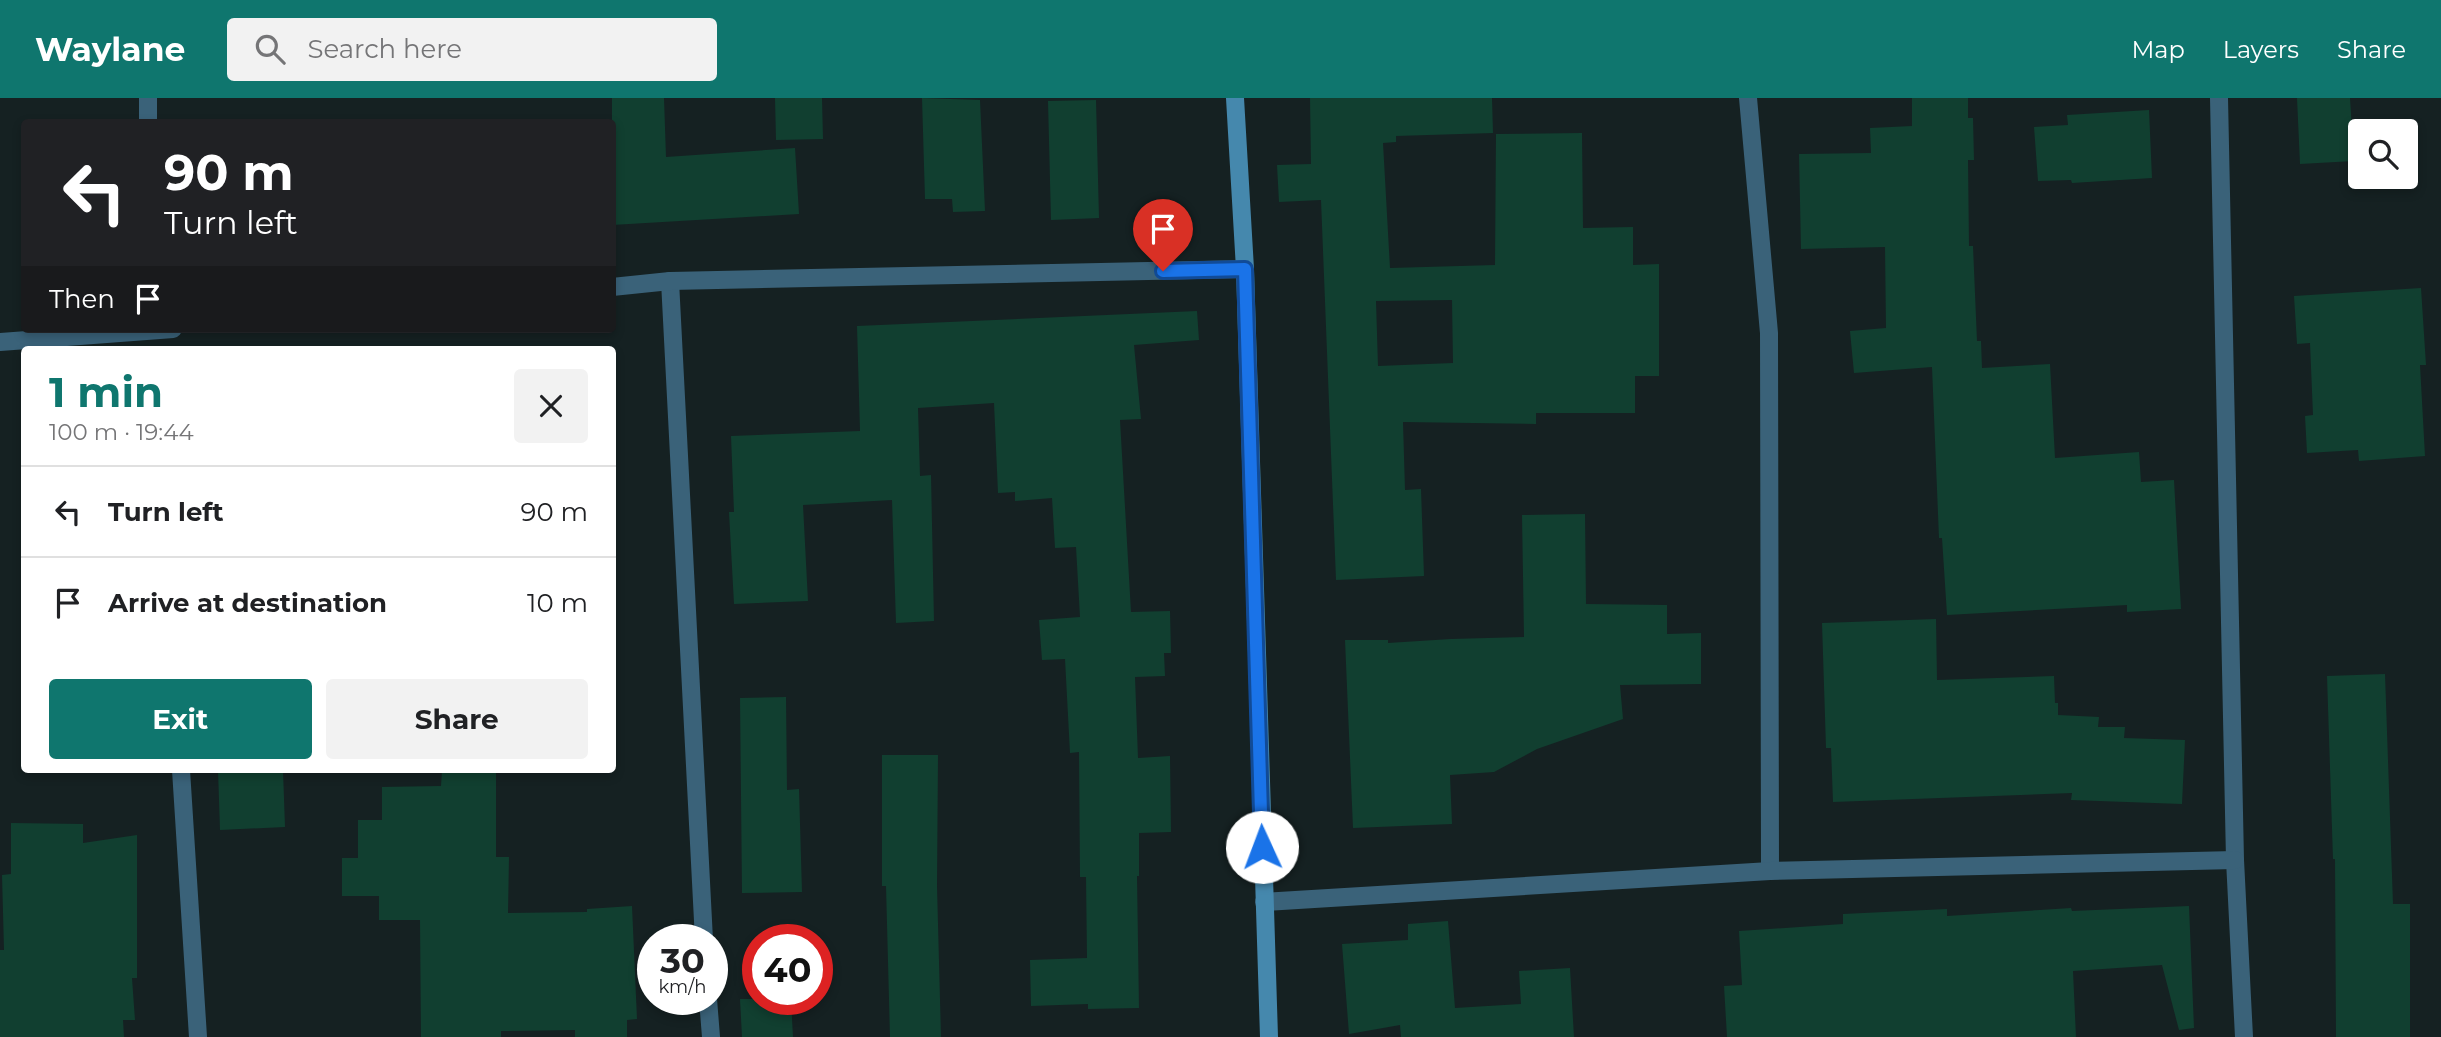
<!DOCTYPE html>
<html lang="en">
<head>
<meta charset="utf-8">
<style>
  body { margin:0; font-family:Montserrat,sans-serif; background:#f2f2f2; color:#202124; height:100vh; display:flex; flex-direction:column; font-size:26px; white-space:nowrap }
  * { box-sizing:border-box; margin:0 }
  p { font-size:23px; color:#757577 }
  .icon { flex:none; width:38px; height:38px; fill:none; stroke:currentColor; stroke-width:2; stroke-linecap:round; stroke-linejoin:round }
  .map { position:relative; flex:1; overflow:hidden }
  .details { position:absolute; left:21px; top:248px; width:595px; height:427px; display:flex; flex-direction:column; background:#fff; border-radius:7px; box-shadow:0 4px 10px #0003 }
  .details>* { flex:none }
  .banner { position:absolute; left:21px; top:21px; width:595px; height:214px; border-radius:7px; box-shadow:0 4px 10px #0003; background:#202124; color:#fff; overflow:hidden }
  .controls { position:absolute; left:2348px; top:21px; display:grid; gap:14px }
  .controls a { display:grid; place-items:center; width:70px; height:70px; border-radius:7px; background:#fff; box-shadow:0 4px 10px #0003; font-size:35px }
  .speed { position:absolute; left:637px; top:826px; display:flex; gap:14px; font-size:35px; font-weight:700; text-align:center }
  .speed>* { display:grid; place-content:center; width:91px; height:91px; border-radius:50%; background:#fff; box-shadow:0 4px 10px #0003; line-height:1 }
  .speed small { font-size:18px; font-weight:400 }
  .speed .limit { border:10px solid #d22; background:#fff; color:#111 }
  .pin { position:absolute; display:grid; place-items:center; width:60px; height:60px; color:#fff; margin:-72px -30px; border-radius:50% 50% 50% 0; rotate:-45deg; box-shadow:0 0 7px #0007 }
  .pin .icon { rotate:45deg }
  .me { position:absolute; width:77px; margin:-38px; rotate:358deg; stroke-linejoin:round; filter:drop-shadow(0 0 5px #0008) }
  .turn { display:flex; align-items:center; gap:24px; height:147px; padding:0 28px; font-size:32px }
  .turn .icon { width:91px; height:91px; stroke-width:2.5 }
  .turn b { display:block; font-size:49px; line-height:60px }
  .then { display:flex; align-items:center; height:66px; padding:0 28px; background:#0003; gap:14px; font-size:26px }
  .round { display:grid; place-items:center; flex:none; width:74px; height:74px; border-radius:7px; background:#f2f2f2 }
  .headline { display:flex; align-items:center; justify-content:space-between; height:119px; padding:0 28px }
  h1 { font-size:42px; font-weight:700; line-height:52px; color:#0f766e }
  .cta { display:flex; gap:14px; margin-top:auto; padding:14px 28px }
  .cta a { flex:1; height:80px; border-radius:7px; background:#0f766e; color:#fff; font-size:28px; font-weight:700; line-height:80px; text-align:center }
  .cta a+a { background:#f2f2f2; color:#202124 }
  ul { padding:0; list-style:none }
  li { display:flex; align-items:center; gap:21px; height:91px; padding:0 28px; border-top:2px solid #e0e0e0 }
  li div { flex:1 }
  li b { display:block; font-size:26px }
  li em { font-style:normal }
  header { display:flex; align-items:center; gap:42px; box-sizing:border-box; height:98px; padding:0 35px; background:#0f766e; color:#fff }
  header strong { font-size:33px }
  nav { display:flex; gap:38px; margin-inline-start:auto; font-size:24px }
  .search { width:490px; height:63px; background:#f2f2f2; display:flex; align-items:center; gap:18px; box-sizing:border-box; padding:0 24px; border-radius:7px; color:#757577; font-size:26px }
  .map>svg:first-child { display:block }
</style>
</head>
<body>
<header>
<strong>Waylane</strong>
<div class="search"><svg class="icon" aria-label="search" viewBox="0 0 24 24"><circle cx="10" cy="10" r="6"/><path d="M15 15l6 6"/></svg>Search here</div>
<nav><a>Map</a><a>Layers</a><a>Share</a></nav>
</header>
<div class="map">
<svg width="2441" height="939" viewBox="0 0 2441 939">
  <rect width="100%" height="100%" fill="#152122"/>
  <g fill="#113f30" fill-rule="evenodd">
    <path d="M612,0H664L666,59L795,50L799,116L612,127Z"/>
    <path d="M775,0H822L823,41L776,42Z"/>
    <path d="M922,0L980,2L985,113L953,114L952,101H925Z"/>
    <path d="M1310,0H1492L1493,35L1396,38V44L1383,45L1390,170L1495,167L1496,36L1582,35L1583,130L1633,129V167L1659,166V278H1635V315H1536V326L1403,324L1405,392L1421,391L1424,478L1336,482L1321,102L1279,104L1277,67L1311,66ZM1452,202L1453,265L1378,268L1376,203Z"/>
    <path d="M1912,0H1968V20H1973L1974,62H1968L1969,148H1973L1977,243H1981L1982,270L2050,266L2055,360L2139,354L2141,384L2174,382L2181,511L2127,514V507L1947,517L1942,440H1939L1932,269L1854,275L1850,233L1886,230L1885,149L1801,151L1799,56L1871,55L1870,30L1912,28Z"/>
    <path d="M2297,0H2350L2354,63L2300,66Z"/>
    <path d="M1096,2L1099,120L1051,122L1048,3Z"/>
    <path d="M2149,12L2152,80L2072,85L2071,82L2038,83L2034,29L2068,27L2067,17Z"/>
    <path d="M2421,190L2426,267H2420L2425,358L2359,363L2358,352L2307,355L2305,318L2313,317L2310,245L2297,246L2294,198Z"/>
    <path d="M1197,213L1199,242L1134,247L1141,321L1120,322L1131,514L1170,513L1171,555H1164L1165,578L1135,579L1138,660L1170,658L1171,734L1139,735V778H1137L1139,910L1088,911V906L1031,908L1030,862L1087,860L1086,779H1080L1079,654L1070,655L1065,561L1042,562L1039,522L1080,519L1076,449L1055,450L1052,400L1015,403V394L998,395L994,305L918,310L920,378L931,377L934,523L896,525L892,402L803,407L808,503L734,506L729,414H734L731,338L860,333L857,228Z"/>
    <path d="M1585,416L1586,506L1667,507V536L1701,535V586L1620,587L1623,621L1537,651L1494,674L1450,677L1452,726L1353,730L1345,542H1388V545L1451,541L1524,539L1522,417Z"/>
    <path d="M1936,521L1937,582L2054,578L2055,605H2058V617L2099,619L2098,629H2125L2124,640L2185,642L2182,706L2071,702L2072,695L1833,704L1831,650H1826L1822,525Z"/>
    <path d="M2385,576L2393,806H2410V939H2336L2335,761H2333L2327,578Z"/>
    <path d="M786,599L787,692L799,691L802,794L742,795L740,600Z"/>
    <path d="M882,657H938L937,788L941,939H890L886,788H882Z"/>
    <path d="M218,672H283L285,729L220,732Z"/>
    <path d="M442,672H496V759H509L508,815L587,814V811L632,808L637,921L627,922V939H575V932L501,933V939H421L420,822H379V798H342V760H358V722H382V689L441,688Z"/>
    <path d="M11,725L83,726V745L137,737V880H132L135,922H123L124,939H0V852H4L2,777L11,776Z"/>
    <path d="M2189,808L2194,930L2179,932L2162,867L2073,873L2076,939H1727L1724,888L1742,887L1739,833L1843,826V816L1947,811V818L2071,810L2072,813Z"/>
    <path d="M1448,823L1455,910L1521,906L1519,873L1570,870L1574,939H1401L1400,927L1349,936L1342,846L1408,842V826Z"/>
    <path d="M740,901H791L793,939H742Z"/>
  </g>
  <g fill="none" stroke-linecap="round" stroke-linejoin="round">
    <g stroke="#3a6279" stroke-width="18">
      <path d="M1748,0L1769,235L1770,773"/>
      <path d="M2219,0L2235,762L2244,939"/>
      <path d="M148,24V0"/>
      <path d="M670,183L704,842"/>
      <path d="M612,189L670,183L1245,171"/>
      <path d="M0,244L173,231"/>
      <path d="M181,672L198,939"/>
      <path d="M1264,804L1770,773L2235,762"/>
      <path d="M708,901L711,939"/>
    </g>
    <path stroke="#4588ad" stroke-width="18" d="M1235,0L1245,171L1269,939"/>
  </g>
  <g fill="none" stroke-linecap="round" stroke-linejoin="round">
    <defs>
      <path id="route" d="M1163,173L1245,171L1262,749"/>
    </defs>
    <use href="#route" stroke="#114b97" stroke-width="18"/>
    <use href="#route" stroke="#1a73e8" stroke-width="12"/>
  </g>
</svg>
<div class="controls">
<a><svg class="icon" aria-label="search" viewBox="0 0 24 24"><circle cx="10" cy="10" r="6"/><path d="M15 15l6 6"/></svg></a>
</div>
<div class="speed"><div>30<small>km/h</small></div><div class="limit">40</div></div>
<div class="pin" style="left:1163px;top:173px;background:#d93025"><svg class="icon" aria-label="arrive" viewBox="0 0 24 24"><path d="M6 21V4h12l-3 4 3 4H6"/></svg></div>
<svg class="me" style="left:1262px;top:749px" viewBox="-20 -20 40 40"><circle r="19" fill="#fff"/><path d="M0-13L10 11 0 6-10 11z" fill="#1a73e8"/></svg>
<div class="banner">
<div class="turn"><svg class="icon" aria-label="left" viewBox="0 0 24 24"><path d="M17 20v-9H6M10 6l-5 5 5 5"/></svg><div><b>90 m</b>Turn left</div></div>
<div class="then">Then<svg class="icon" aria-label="arrive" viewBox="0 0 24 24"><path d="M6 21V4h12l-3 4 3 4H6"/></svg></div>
</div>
<section class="details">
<div class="headline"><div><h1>1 min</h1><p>100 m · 19:44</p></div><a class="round"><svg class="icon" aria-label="close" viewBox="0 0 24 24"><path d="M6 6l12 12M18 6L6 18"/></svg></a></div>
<ul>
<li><svg class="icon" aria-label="left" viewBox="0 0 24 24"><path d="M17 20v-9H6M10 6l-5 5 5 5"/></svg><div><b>Turn left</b></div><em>90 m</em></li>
<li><svg class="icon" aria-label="arrive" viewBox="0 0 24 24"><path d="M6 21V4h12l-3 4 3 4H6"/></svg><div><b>Arrive at destination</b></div><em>10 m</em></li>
</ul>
<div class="cta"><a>Exit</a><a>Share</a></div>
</section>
</div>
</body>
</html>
